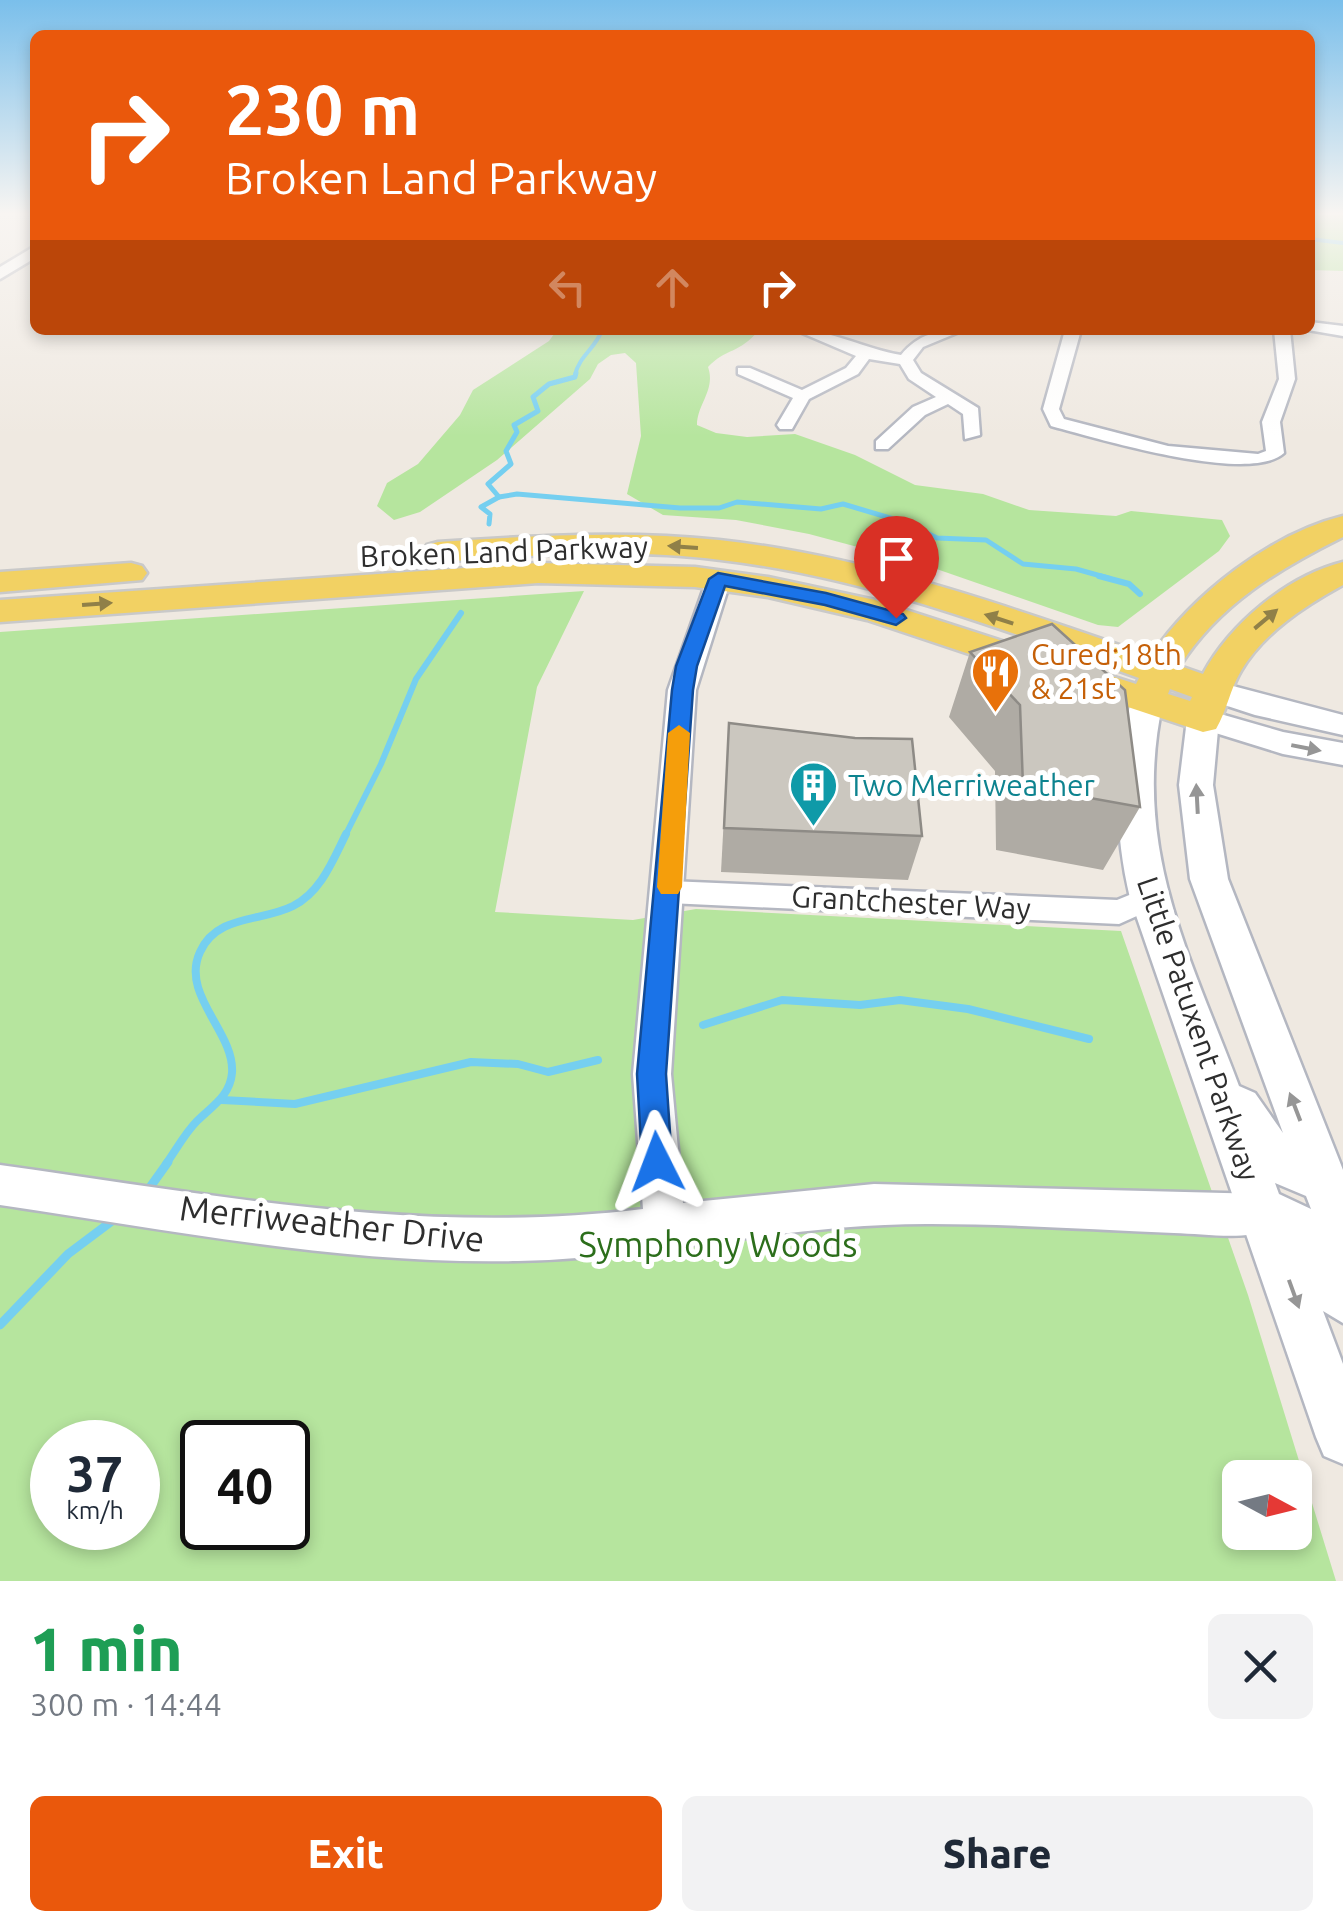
<!DOCTYPE html>
<html lang="en">
<head>
<meta charset="utf-8">
<style>
  body { margin:0; font-family:Ubuntu,sans-serif; background:#f2f2f3; color:#1f2937; height:100vh; display:flex; flex-direction:column; font-size:38px; white-space:nowrap }
  * { box-sizing:border-box; margin:0 }
  p { font-size:32px; color:#747a83 }
  .icon { flex:none; width:55px; height:55px; fill:none; stroke:currentColor; stroke-width:2; stroke-linecap:round; stroke-linejoin:round }
  .map { position:relative; height:1581px; overflow:hidden }
  .details { display:flex; flex-direction:column; background:#fff; flex:1 }
  .details>* { flex:none }
  .hud { position:absolute; left:30px; top:30px; width:1285px; height:305px; border-radius:15px; box-shadow:0 5px 15px #0003; background:#ea580c; color:#fff; overflow:hidden }
  .needle { width:65px; rotate:97deg }
  .controls { position:absolute; left:1222px; top:1460px; display:grid; gap:20px }
  .controls a { display:grid; place-items:center; width:90px; height:90px; border-radius:15px; background:#fff; box-shadow:0 5px 15px #0003; font-size:50px }
  .speed { position:absolute; left:30px; top:1420px; display:flex; gap:20px; font-size:50px; font-weight:700; text-align:center }
  .speed>* { display:grid; place-content:center; width:130px; height:130px; border-radius:50%; background:#fff; box-shadow:0 5px 15px #0003; line-height:1 }
  .speed small { font-size:25px; font-weight:400 }
  .speed .limit { border:5px solid #111; border-radius:15px; background:#fff; color:#111 }
  .pin { position:absolute; display:grid; place-items:center; width:85px; height:85px; color:#fff; margin:-102px -42px; border-radius:50% 50% 50% 0; rotate:-45deg; box-shadow:0 0 10px #0007 }
  .pin .icon { rotate:45deg }
  .me { position:absolute; width:110px; margin:-55px; rotate:357deg; stroke-linejoin:round; filter:drop-shadow(0 0 8px #0008) }
  .turn { display:flex; align-items:center; gap:35px; height:210px; padding:0 30px; font-size:45px }
  .turn .icon { width:130px; height:130px; stroke-width:2.5 }
  .turn b { display:block; font-size:70px; line-height:85px }
  .lanes { display:flex; align-items:center; height:95px; padding:0 30px; background:#0003; justify-content:center; gap:50px; direction:ltr }
  .lanes .off { opacity:.35 }
  .round { display:grid; place-items:center; flex:none; width:105px; height:105px; border-radius:15px; background:#f2f2f3 }
  .headline { display:flex; align-items:center; justify-content:space-between; height:170px; padding:0 30px }
  h1 { font-size:60px; font-weight:800; line-height:75px; color:#1e9e55 }
  .button { display:flex; gap:20px; margin-top:auto; padding:20px 30px }
  .button a { flex:1; height:115px; border-radius:15px; background:#ea580c; color:#fff; font-size:40px; font-weight:800; line-height:115px; text-align:center }
  .button a+a { background:#f2f2f3; color:#1f2937 }
  .map>svg:first-child { display:block }
</style>
</head>
<body>
<div class="map">
<svg width="1343" height="1581" viewBox="0 0 1343 1581">
  <rect width="100%" height="100%" fill="#efe9e1"/>
  <g fill="#b6e59e" fill-rule="evenodd">
    <path d="M1310,215H1343V271L1310,270Z"/>
    <path d="M557,330H759C739,354 726,348 708,367C716,390 697,404 697,425L716,433L747,437L795,434L855,455L915,485L983,494L1029,510L1116,516L1131,511L1222,520L1230,536L1219,551L1118,627L1098,625L925,565L809,534L736,520L663,515L627,494L641,436L636,363L625,353L611,355L598,364L590,379L497,460L420,512L394,520L377,506L387,483L418,464L460,415L473,390L549,341Z"/>
    <path d="M584,591L537,687L495,912L633,920L696,909L1121,931L1248,1295L1336,1581H0V632ZM52,1442H138V1528H52ZM202,1442H288V1528H202ZM1240,1478H1295V1532H1240Z"/>
  </g>
  <g fill="none" stroke-linecap="round" stroke-linejoin="round">
    <g stroke="#75cff0" stroke-width="4">
      <path d="M1310,239L1343,243"/>
      <path d="M575,375C579,356 596,348 602,330"/>
    </g>
    <g stroke="#75cff0" stroke-width="5">
      <path d="M499,497L517,494L680,508H719L737,502L821,509L843,504L907,523L937,538L986,540L1023,564L1076,569L1108,578"/>
      <path d="M489,524L490,514L481,507L499,497L488,484L511,464L506,451L517,432L514,425L538,411L533,397L549,384L575,377L576,373"/>
    </g>
    <g stroke="#75cff0" stroke-width="6">
      <path d="M1099,576L1129,584L1140,594"/>
      <path d="M345,836L381,764L416,679L461,613"/>
    </g>
    <g stroke="#75cff0" stroke-width="8">
      <path d="M703,1025L782,1000L860,1005L900,1000L968,1009L1089,1039"/>
      <path d="M222,1100L295,1104L471,1062L518,1064L548,1072L598,1060"/>
      <path d="M166,1164C176,1150 185,1133 197,1121C212,1106 230,1096 232,1073C235,1032 180,995 200,952C217,914 262,922 293,906C321,892 333,860 346,834"/>
    </g>
    <g stroke="#75cff0" stroke-width="9">
      <path d="M148,1190L168,1162"/>
      <path d="M0,1325L68,1254L116,1218"/>
    </g>
    <defs>
      <g id="minor">
        <path d="M1310,322L1343,326V336L1308,330Z"/>
        <path d="M795,330C832,330 865,349 901,355C918,334 938,330 964,330L923,347L913,360L921,373L978,408L980,435L965,439L963,414L948,404L925,415L888,449H876V441L913,407L936,397L909,379L900,364L869,359L858,374L809,399L792,429H780L777,425L793,398L738,374V368H750L802,390L846,368L856,356Z"/>
        <path d="M1065,330H1081L1059,409L1064,419L1168,446L1258,454L1266,451L1262,422L1279,379L1274,330H1290L1295,379L1280,422L1284,453C1250,485 1096,438 1051,426L1043,409Z"/>
        <path d="M669,881L1117,900L1149,887L1159,890L1163,898L1159,906L1119,924L669,903L659,900L655,892L659,884Z"/>
      </g>
      <g id="tertiary">
        <path d="M35,246V258L0,279V267Z"/>
        <path d="M719,571L731,579L696,690L671,1074L683,1203L874,1184L1264,1194L1278,1200L1284,1214L1278,1228C1248,1241 1207,1234 1174,1233C1093,1230 1013,1224 932,1224C792,1223 657,1258 518,1261C344,1265 172,1230 0,1205V1165C215,1195 425,1236 643,1209L633,1074L668,690L707,579Z"/>
        <path d="M1210,680L1343,715V735L1255,715L1200,697L1196,690L1200,683Z"/>
        <path d="M1203,709L1283,732L1343,743V765L1283,754L1193,726L1189,719L1193,712Z"/>
      </g>
      <path id="secondary" d="M1147,690L1158,693L1163,701C1131,847 1189,953 1239,1086L1255,1093L1283,1133L1190,879L1179,785L1187,719L1191,711L1203,707L1215,711L1219,719L1213,785L1228,879L1343,1170V1323L1323,1311L1343,1364V1464L1324,1456L1316,1437L1130,898C1114,830 1114,769 1131,701L1136,693ZM1275,1183L1306,1196L1311,1209L1279,1194Z"/>
      <g id="primary">
        <path d="M1343,516V537C1279,569 1219,604 1180,666L1203,674C1230,624 1287,576 1343,562V585C1305,606 1264,632 1241,671C1230,689 1227,710 1216,729L1203,732L867,620L768,597L695,587L538,583L0,622V600L538,563L695,567L768,577L875,600L1136,684L1139,678C1002,629 865,577 721,560C627,548 532,555 438,562L427,559L422,552L427,545L438,542C531,536 626,530 719,540C867,556 1010,607 1151,656C1192,595 1270,534 1343,516ZM1170,689L1192,697L1190,701L1168,694Z"/>
        <path d="M131,563L142,566L147,573L142,580L0,592V572Z"/>
      </g>
    </defs>
    <use href="#minor" stroke="#b4b7c1" stroke-width="5"/>
    <use href="#tertiary" stroke="#b4b7c1" stroke-width="5"/>
    <use href="#secondary" stroke="#b4b7c1" stroke-width="5"/>
    <use href="#primary" stroke="#c9c9c9" stroke-width="5"/>
    <use href="#minor" fill="#fff" fill-rule="evenodd"/>
    <use href="#tertiary" fill="#fff" fill-rule="evenodd"/>
    <use href="#secondary" fill="#fff" fill-rule="evenodd"/>
    <use href="#primary" fill="#f2d163" fill-rule="evenodd"/>
  </g>
  <g fill="#afaba4">
    <path d="M970,652L1140,807L1103,870L996,850L995,771L949,717Z"/>
    <path d="M729,723L922,836L908,880L721,872Z"/>
  </g>
  <g fill="#cbc7bf" stroke="#8e8b86" stroke-width="2.5">
    <path d="M1052,624L1125,690L1140,807L1023,786L1020,705L970,652Z"/>
    <path d="M729,723L855,738L912,739L922,836L724,828Z"/>
  </g>
  <defs><path id="oneway-solid" d="M-6-.8H1V-3.2L6.5 0L1 3.2V.8H-6Z" transform="scale(2.5)"/></defs>
  <g fill="#908048">
    <use href="#oneway-solid" transform="translate(683 547) rotate(-176)"/>
    <use href="#oneway-solid" transform="translate(97 604) rotate(-4)"/>
    <use href="#oneway-solid" transform="translate(999 619) rotate(-162)"/>
    <use href="#oneway-solid" transform="translate(1266 619) rotate(-40)"/>
  </g>
  <g fill="#969696">
    <use href="#oneway-solid" transform="translate(1306 748) rotate(11)"/>
    <use href="#oneway-solid" transform="translate(1197 799) rotate(-93)"/>
    <use href="#oneway-solid" transform="translate(1295 1107) rotate(-111)"/>
    <use href="#oneway-solid" transform="translate(1294 1294) rotate(70)"/>
  </g>
  <linearGradient id="sky" x2="0" y2="1"><stop stop-color="#7abfeb"/><stop offset="0.49" stop-color="#f8f5f2"/><stop offset="1" stop-color="#f8f5f2" stop-opacity="0"/></linearGradient>
  <rect width="1343" height="436" fill="url(#sky)"/>
  <path fill="#1a73e8" stroke="#114b97" stroke-width="2.5" d="M718,573L826,593L903,614L906,618L896,625L825,605L725,586L697,666L693,690L666,1074L672,1162L668,1173L657,1178L646,1173L642,1162L637,1074L672,690L676,666L709,579Z"/>
  <path fill="#f59e0b" d="M679,725L690,733L682,887L678,894H661L657,887L668,733Z"/>
  <defs>
    <symbol id="restaurant-pin" viewBox="-11 -11 22 30"><path d="M0 17L-7.5 6A9.5 9.5 0 1 1 7.5 6Z" fill="#e8710a" stroke="#fff"/><path d="M-5-6h1v4h1v-4h1v4h1v-4h1v5L-1.5 .5V6h-2V.5L-5-1ZM5-6V6H3V1.5H1.5Q1.5-4 5-6Z" fill="#fff"/></symbol>
    <symbol id="building-pin" viewBox="-11 -11 22 30"><path d="M0 17L-7.5 6A9.5 9.5 0 1 1 7.5 6Z" fill="#0f9aa8" stroke="#fff"/><path d="M-4-6H4V6H1V3H-1V6H-4ZM-2.5-4.3h1.7v1.8h-1.7ZM.8-4.3h1.7v1.8H.8ZM-2.5-1h1.7V.8h-1.7ZM.8-1h1.7V.8H.8Z" fill="#fff"/></symbol>
  </defs>
  <g fill-rule="evenodd">
    <use href="#restaurant-pin" x="968" y="644" width="55" height="75"/>
    <use href="#building-pin" x="786" y="758" width="55" height="75"/>
  </g>
  <g text-anchor="middle" stroke-width="10" stroke-linejoin="round" paint-order="stroke">
    <g font-size="30" fill="#2e2e2e" stroke="#fff">
      <text transform="translate(504 552) rotate(-2)" y="10">Broken Land Parkway</text>
      <text transform="translate(911 903) rotate(3)" y="10">Grantchester Way</text>
      <text transform="translate(1198 1029) rotate(71)" y="10">Little Patuxent Parkway</text>
    </g>
    <g font-size="30" fill="#c56008" stroke="#fff" text-anchor="start">
      <text x="1031" y="665">Cured;18th<tspan x="1031" dy="34">&amp; 21st</tspan></text>
    </g>
    <g font-size="30" fill="#0d838f" stroke="#fff" text-anchor="start">
      <text x="848" y="796">Two Merriweather</text>
    </g>
    <g font-size="35" fill="#2e2e2e" stroke="#fff">
      <text transform="translate(332 1224) rotate(6)" y="12">Merriweather Drive</text>
    </g>
    <g font-size="35" fill="#2c6e1b" stroke="#fff">
      <text x="718" y="1257">Symphony Woods</text>
    </g>
  </g>
</svg>
<div class="controls">
<a><svg class="needle" viewBox="-14 -14 28 28"><path d="M0-13l5 13h-10z" fill="#e53935"/><path d="M0 13l5-13h-10z" fill="#747a83"/></svg></a>
</div>
<div class="speed"><div>37<small>km/h</small></div><div class="limit">40</div></div>
<div class="pin" style="left:896px;top:618px;background:#d93025"><svg class="icon" aria-label="arrive" viewBox="0 0 24 24"><path d="M6 21V4h12l-3 4 3 4H6"/></svg></div>
<svg class="me" style="left:657px;top:1162px" viewBox="-20 -20 40 40"><path d="M0-17L14 15 0 8-14 15z" fill="#1a73e8" stroke="#fff" stroke-width="4"/></svg>
<div class="hud">
<div class="turn"><svg class="icon" aria-label="right" viewBox="0 0 24 24"><path d="M7 20v-9h11M14 6l5 5-5 5"/></svg><div><b>230 m</b>Broken Land Parkway</div></div>
<div class="lanes"><svg class="icon off" aria-label="left" viewBox="0 0 24 24"><path d="M17 20v-9H6M10 6l-5 5 5 5"/></svg><svg class="icon off" aria-label="ahead" viewBox="0 0 24 24"><path d="M12 20V5M6 11l6-6 6 6"/></svg><svg class="icon" aria-label="right" viewBox="0 0 24 24"><path d="M7 20v-9h11M14 6l5 5-5 5"/></svg></div>
</div>
</div>
<section class="details">
<div class="headline"><div><h1>1 min</h1><p>300 m · 14:44</p></div><a class="round"><svg class="icon" aria-label="close" viewBox="0 0 24 24"><path d="M6 6l12 12M18 6L6 18"/></svg></a></div>
<div class="button"><a>Exit</a><a>Share</a></div>
</section>
</body>
</html>
